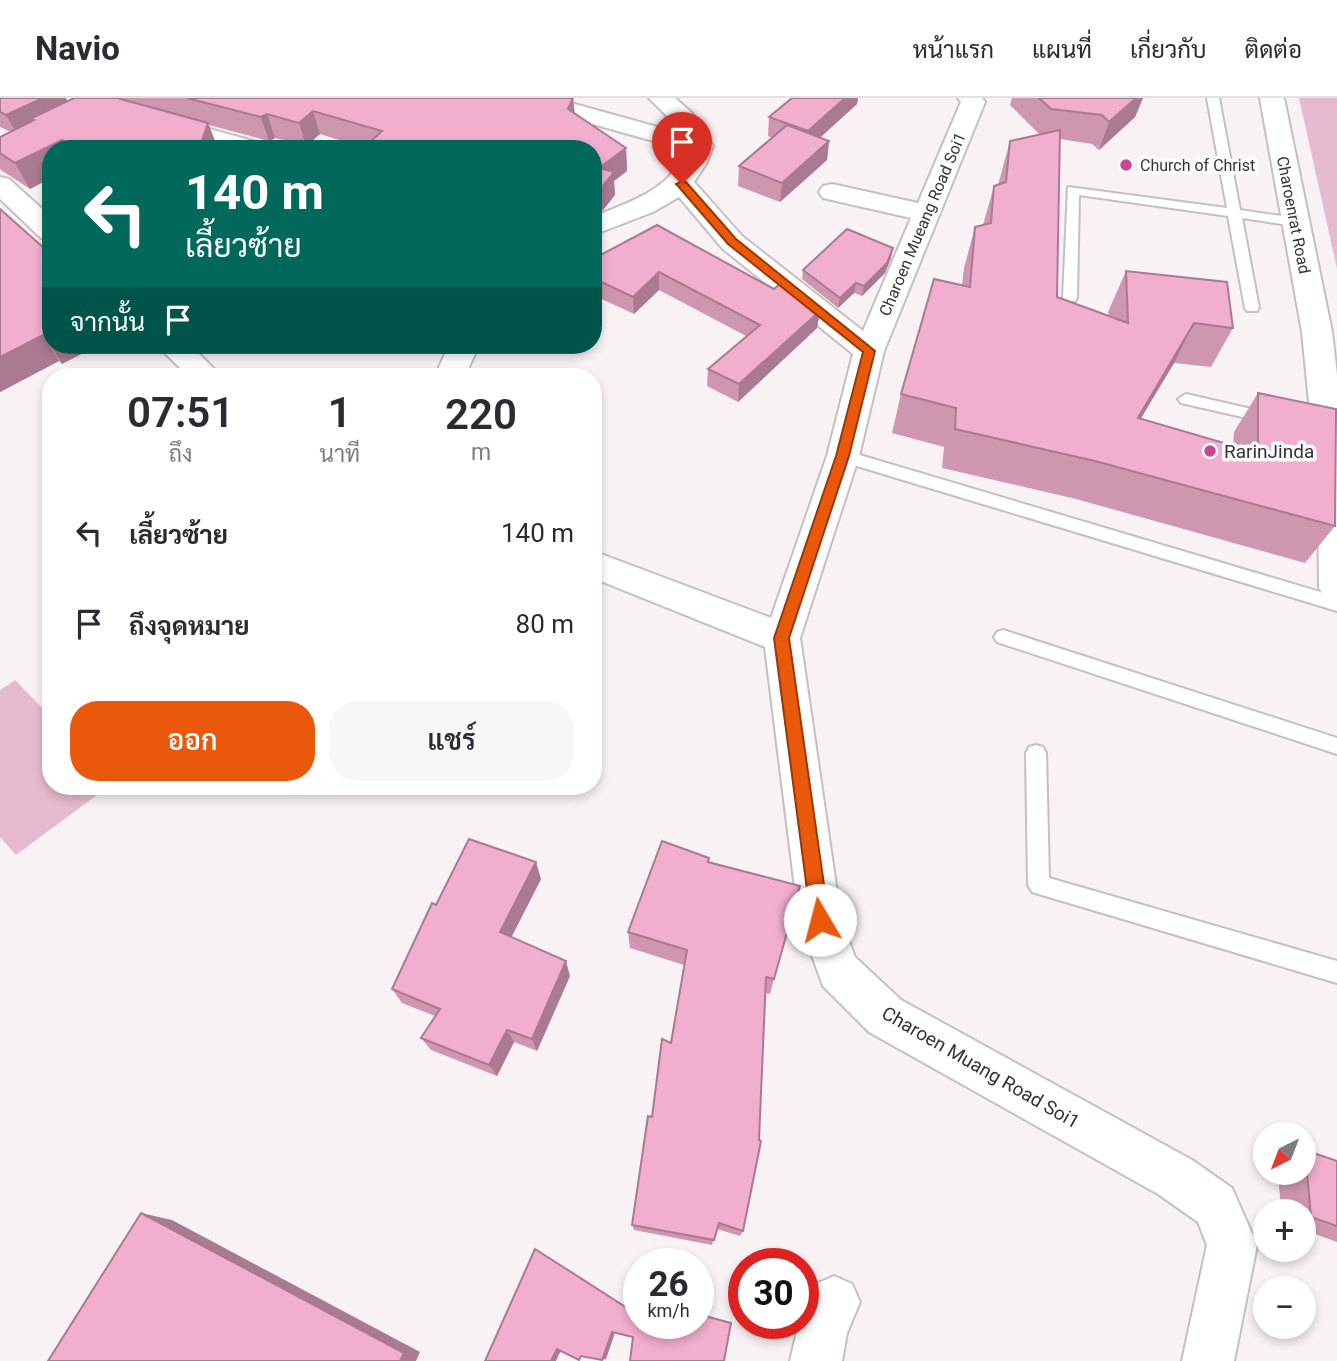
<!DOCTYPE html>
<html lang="th">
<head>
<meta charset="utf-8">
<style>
  body { margin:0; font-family:Roboto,Sarabun,sans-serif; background:#f7f7f7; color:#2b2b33; height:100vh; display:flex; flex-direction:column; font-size:26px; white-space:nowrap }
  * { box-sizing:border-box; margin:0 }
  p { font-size:23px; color:#7c7c81 }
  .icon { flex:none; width:38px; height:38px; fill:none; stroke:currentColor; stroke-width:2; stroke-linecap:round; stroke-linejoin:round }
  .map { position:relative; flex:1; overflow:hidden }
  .details { position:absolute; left:42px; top:270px; width:560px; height:427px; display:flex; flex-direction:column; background:#fff; border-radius:28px; box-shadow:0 4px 10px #0003 }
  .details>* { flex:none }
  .top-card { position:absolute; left:42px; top:42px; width:560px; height:214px; border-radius:28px; box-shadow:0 4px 10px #0003; background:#00695c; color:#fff; overflow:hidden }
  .needle { width:46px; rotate:222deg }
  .controls { position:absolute; left:1253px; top:1024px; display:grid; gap:14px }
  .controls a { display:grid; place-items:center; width:63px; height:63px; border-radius:50%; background:#fff; box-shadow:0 4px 10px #0003; font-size:35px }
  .speed { position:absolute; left:623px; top:1150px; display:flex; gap:14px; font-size:35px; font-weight:700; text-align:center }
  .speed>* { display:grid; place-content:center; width:91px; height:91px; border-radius:50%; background:#fff; box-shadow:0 4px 10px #0003; line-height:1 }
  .speed small { font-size:18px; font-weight:400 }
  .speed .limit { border:10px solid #d22; background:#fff; color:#111 }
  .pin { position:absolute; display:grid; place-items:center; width:60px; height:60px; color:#fff; margin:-72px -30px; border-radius:50% 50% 50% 0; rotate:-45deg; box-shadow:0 0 7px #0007 }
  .pin .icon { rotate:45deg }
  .me { position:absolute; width:77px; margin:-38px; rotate:352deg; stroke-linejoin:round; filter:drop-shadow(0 0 5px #0008) }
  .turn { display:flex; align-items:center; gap:24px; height:147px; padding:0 28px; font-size:32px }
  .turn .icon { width:91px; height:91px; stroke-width:2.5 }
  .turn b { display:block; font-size:49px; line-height:60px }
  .then { display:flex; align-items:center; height:66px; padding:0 28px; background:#0003; gap:14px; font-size:26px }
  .eta { display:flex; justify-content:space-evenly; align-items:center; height:119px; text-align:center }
  .eta b { font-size:42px; font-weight:600; line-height:49px }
  .button { display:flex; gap:14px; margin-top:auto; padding:14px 28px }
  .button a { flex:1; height:80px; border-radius:28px; background:#ea580c; color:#fff; font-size:28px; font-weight:600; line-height:80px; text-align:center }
  .button a+a { background:#f7f7f7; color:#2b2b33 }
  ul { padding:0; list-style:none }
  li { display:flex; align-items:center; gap:21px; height:91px; padding:0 28px }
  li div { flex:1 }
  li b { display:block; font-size:26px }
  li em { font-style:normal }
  header { display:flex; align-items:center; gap:42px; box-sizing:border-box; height:98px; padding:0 35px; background:#fff; border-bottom:2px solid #e1e1e2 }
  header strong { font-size:33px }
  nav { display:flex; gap:38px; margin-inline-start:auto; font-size:24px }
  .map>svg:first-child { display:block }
</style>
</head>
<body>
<header>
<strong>Navio</strong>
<nav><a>หน้าแรก</a><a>แผนที่</a><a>เกี่ยวกับ</a><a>ติดต่อ</a></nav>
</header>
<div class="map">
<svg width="1337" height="1263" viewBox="0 0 1337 1263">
  <rect width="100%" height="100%" fill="#f9f2f5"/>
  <g fill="#e6bace">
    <path d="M1299,0H1337V171Z"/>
    <path d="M15,582L51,619V688H109L16,757L0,739V592Z"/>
  </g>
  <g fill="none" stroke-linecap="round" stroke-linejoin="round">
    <defs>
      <g id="service">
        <path d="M1207,0H1219L1240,112L1295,120L1302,124L1295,128L1242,120L1259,210L1257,213H1247L1245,210L1228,118L1079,97L1077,200L1075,203H1065L1063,200L1068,89L1227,110Z"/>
        <path d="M1186,296L1269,315L1277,320L1269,325L1181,305L1178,301Z"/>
        <path d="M843,352L1337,499V513L837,362L835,358L837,354Z"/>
        <path d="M1003,532L1337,640V656L997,544L994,539L997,534Z"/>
        <path d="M1036,647L1043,649L1046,655L1049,780L1337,863V885L1032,794L1028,787L1026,655L1029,649Z"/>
      </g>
      <g id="minor">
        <path d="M58,0H97L264,46L267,51H226L61,5Z"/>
        <path d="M514,0H553L679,35L673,24L649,0H675L692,15L713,48L706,66L694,84L742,138L863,233L911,120L823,100L819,94L823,88L832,86L918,105L961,4L958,0H982L985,4L884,253L859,358L800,540L841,822L855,859L901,902L1192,1062L1232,1090L1257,1147L1234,1263H1182L1207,1147L1198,1124L1158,1096L869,934L823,888L799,822L765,549L593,480V453L771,520L827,358L853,256L722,150L679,99L653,114L593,137V119C631,103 670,93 686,52L517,5Z"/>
        <path d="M0,79L9,81L51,119V142L41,140L0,101Z"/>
        <path d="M157,247H190L221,278H188Z"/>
        <path d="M449,247H479L465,278H435Z"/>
        <path d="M834,1178L852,1186L860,1204L847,1235L842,1263H790L799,1225H803V1214L816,1186Z"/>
      </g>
      <path id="secondary" d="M1260,0H1284L1332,234L1337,277V504L1325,500L1319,490L1318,394L1302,234Z"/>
    </defs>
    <use href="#service" stroke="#c6bfc2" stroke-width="4"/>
    <use href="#minor" stroke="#c6bfc2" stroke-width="4"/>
    <use href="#secondary" stroke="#c6bfc2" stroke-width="4"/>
    <use href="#service" fill="#fff" fill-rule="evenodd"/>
    <use href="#minor" fill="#fff" fill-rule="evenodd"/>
    <use href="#secondary" fill="#fff" fill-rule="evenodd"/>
  </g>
  <g fill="#cf96b0">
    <path d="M0,0H66L67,3L74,0H573L575,15L626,50L627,73L614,83L615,97L603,112L593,51H368L320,36L306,48L275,40L269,43L209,27L218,51H51V80L30,91L1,72L0,70V39L11,34L0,29Z"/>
    <path d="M792,0H858L857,6L820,40L829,43L827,62L780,104L738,88L739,68L773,40L768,38L769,19Z"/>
    <path d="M1012,0H1143L1135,19L1099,52L1092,46L1060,41L1057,199L1109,218L1108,214L1126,173L1233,230L1211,269L1174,265L1140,321L1233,348L1234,334L1258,295L1335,428L1305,465L1076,401L942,370L944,349L892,335L901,296L962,187L964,170L975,129L983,127L994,88L998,87L1010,43L1039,36L1010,7Z"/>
    <path d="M0,111L45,151L62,266L59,263L0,294Z"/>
    <path d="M891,160L885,175L862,198L854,195L838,210L802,181L803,172Z"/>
    <path d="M593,161L774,191L820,213L817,230L738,304L707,288L708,271L746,238L659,192L634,216L593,197Z"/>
    <path d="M709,765L800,788L770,896L765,895L743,1133L740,1138L717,1131L712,1147L634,1132L632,1127L652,1019L671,945L684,867L630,850L628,834Z"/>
    <path d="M541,781L511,839L570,878L537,953L514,944L497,978L431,952L421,940L435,918L402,905L392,891L436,807Z"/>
    <path d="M1305,1052L1337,1063V1144L1304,1132V1113H1281L1278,1074H1304V1053Z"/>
  </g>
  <g fill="#a97a90">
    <path d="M43,0H66L71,11L34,22L30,21L34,28L17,36L6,17Z"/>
    <path d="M573,0L575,24L568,11Z"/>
    <path d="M845,0H858L857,6L806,52L808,33Z"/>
    <path d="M1136,0H1143L1135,19L1099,52L1109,24Z"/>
    <path d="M313,13L320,36L306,48L299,25Z"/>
    <path d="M267,16L275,40L269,43L261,19Z"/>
    <path d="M208,25L218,51H205L202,43Z"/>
    <path d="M62,42L66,51H51V80L30,91L15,65Z"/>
    <path d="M829,43L827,62L780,104L782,85Z"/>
    <path d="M626,50L627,73L614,83L615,97L603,112L593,116V92L599,70Z"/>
    <path d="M893,150L891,160L885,175L862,198L864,188Z"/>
    <path d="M659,174V192L634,216L633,199Z"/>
    <path d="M856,185L854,195L838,210L840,200Z"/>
    <path d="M820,213L817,230L738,304L739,286Z"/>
    <path d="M1194,225L1174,265L1118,359L1138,320Z"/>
    <path d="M43,237L59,263L0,294V259Z"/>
    <path d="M51,237V247H99L62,266L46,240Z"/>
    <path d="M536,764L541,781L506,850L500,834Z"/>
    <path d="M566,863L570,878L537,953L532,941Z"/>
    <path d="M507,932L514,944L497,978L489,967Z"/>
    <path d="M141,1115L172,1122L420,1254L416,1263H400Z"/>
    <path d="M612,1234L615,1235L606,1261L602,1262Z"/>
    <path d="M562,1250L556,1263H551L557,1251Z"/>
  </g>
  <g fill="#f1aecd" stroke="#a97a90" stroke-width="2">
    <path d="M0,0H43L6,17L0,14Z"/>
    <path d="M74,0H117L208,25L202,43L212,51H76L62,42L15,65L0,55V39L34,22L30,21Z"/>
    <path d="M187,0H573L568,11L626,50L599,70L614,74L602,89L593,92V51H382L367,47L382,33L313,13L299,25L267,16L261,19Z"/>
    <path d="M792,0H845L808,33L769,19Z"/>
    <path d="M1039,0H1136L1109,24L1102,17L1051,11Z"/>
    <path d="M787,27L829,43L782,85L739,68Z"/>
    <path d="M1060,32L1057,199L1128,225L1126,173L1227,184L1233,230L1194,225L1138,320L1258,355V295L1336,311L1335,428L1095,363L955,331L956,310L901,296L934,181L970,189L975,129L991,125L994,88L1006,84L1010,43Z"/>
    <path d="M0,111L45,151L51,148V237L46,240L43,237L0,259Z"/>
    <path d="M657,127L774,191L783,183L820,213L739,286L708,271L760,227L659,174L633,199L593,180V161Z"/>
    <path d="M847,131L893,150L887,165L864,188L856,185L840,200L803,172Z"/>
    <path d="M469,741L536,764L500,834L566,863L532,941L507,932L489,967L421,940L440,911L392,891L432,805L436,807Z"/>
    <path d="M662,743L709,760L708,764L800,788L774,881L766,879L759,1042L761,1043L743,1133L719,1125L714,1142L632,1127L648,1018L652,1019L662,941L671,945L687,852L628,834Z"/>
    <path d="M1305,1052L1337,1063V1128L1311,1119Z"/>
    <path d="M141,1115L404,1255L400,1263H48Z"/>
    <path d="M535,1151L632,1213L634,1199L639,1201V1225H698V1216L731,1225L724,1263H630L633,1239L612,1234L602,1262L581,1258L579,1262L557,1251L551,1263H485Z"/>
  </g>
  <path fill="#ea580c" stroke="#983908" stroke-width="2" d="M682,83L686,84L736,141L875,253L849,358L789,540L829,822L826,828L820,831L814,828L811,822L774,540L836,358L863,254L728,146L678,88L676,86Z"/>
  <g fill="#c94890" stroke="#fff" stroke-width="2.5">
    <circle cx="1126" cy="67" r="7"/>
    <circle cx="1210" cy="353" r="7"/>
  </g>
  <g text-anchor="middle" stroke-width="7" stroke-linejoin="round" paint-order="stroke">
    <g font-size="16" fill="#343233" stroke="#fff" text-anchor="start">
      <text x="1140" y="73">Church of Christ</text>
    </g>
    <g font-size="16" fill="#343233" stroke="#fff">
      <text transform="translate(1294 117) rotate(79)" y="6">Charoenrat Road</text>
      <text transform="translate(922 126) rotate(-67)" y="6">Charoen Mueang Road Soi1</text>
    </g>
    <g font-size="19" fill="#343233" stroke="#fff" text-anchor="start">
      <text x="1224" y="360">RarinJinda</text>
    </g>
    <g font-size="19" fill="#343233" stroke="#fff">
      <text transform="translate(981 969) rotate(30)" y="7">Charoen Muang Road Soi1</text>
    </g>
  </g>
</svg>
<div class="controls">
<a><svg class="needle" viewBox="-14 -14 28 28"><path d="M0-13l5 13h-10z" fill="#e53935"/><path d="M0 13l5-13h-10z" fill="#7c7c81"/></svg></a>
<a>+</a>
<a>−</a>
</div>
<div class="speed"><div>26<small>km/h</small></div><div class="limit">30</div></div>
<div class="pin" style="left:682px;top:86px;background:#d93025"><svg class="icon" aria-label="arrive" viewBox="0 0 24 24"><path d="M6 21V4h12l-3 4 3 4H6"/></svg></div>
<svg class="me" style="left:820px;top:822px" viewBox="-20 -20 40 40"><circle r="19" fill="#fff"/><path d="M0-13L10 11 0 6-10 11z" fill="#ea580c"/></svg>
<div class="top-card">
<div class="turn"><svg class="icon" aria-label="left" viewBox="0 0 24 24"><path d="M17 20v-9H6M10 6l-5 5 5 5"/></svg><div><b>140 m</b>เลี้ยวซ้าย</div></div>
<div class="then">จากนั้น<svg class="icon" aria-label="arrive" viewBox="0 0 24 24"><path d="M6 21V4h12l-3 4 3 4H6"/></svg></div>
</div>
<section class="details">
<div class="eta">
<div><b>07:51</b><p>ถึง</p></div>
<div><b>1</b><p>นาที</p></div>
<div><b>220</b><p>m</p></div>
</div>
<ul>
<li><svg class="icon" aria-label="left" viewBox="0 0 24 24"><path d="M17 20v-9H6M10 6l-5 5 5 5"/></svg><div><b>เลี้ยวซ้าย</b></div><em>140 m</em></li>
<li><svg class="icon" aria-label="arrive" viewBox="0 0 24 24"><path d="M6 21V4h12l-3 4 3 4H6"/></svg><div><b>ถึงจุดหมาย</b></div><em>80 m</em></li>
</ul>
<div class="button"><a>ออก</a><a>แชร์</a></div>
</section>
</div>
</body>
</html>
